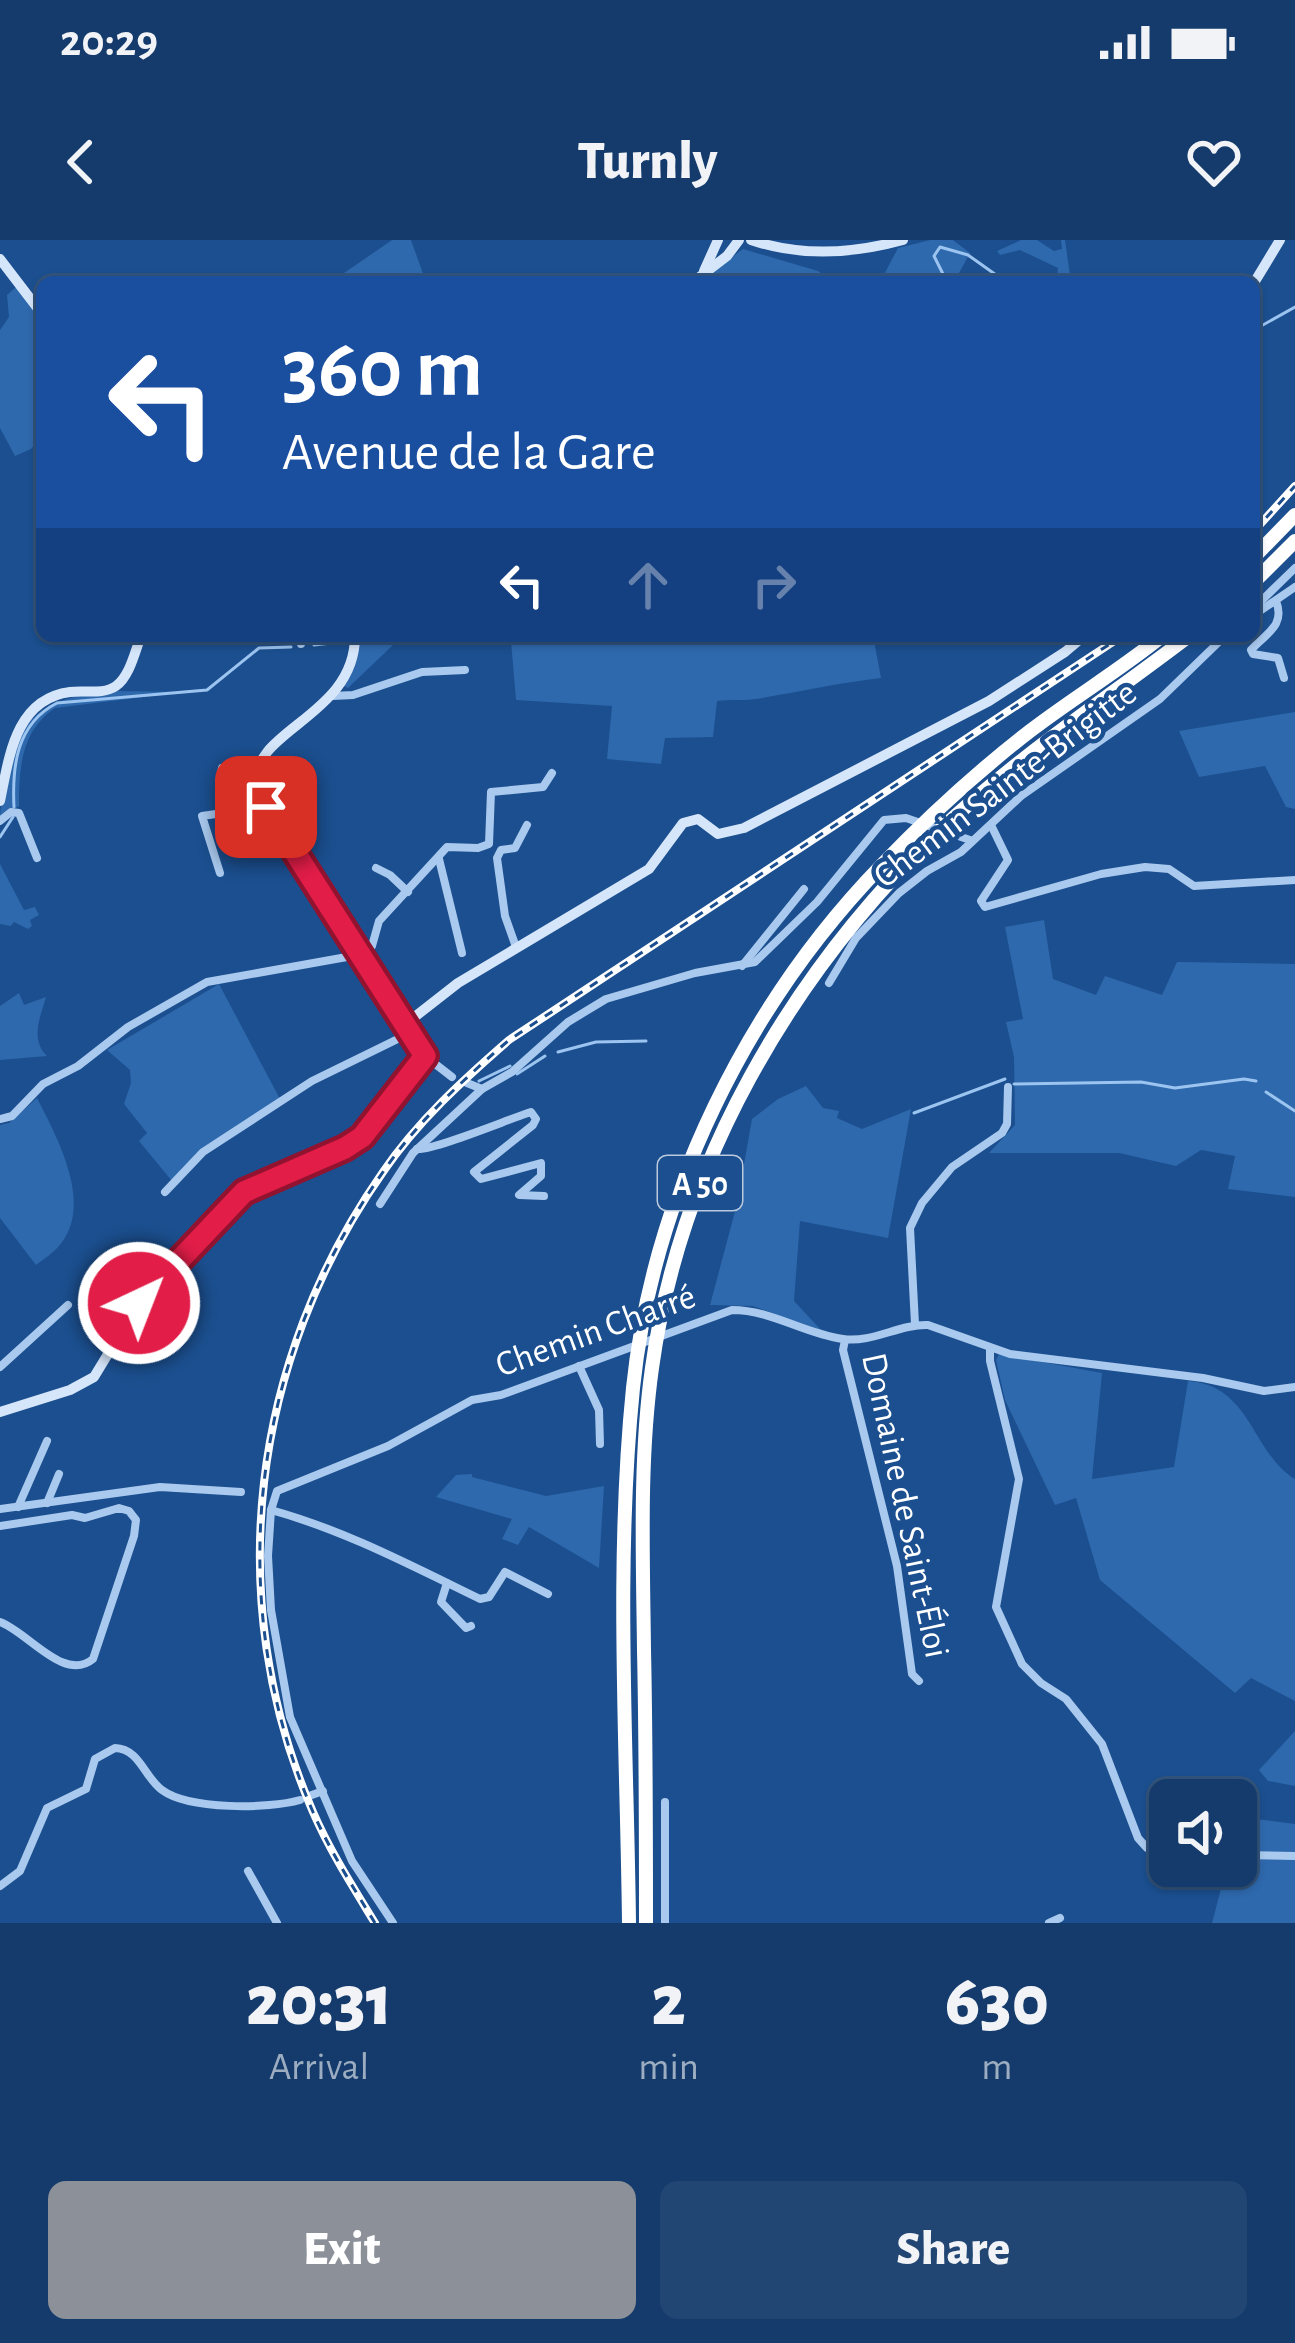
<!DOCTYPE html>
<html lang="en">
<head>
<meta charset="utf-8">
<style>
  body { margin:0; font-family:"Alegreya Sans",sans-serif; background:#214673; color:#f1f3f6; height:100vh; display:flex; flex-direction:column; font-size:45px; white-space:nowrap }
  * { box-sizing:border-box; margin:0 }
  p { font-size:39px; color:#9dadc1 }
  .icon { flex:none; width:66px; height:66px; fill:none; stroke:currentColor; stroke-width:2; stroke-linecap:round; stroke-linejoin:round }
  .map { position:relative; height:1683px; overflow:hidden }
  .sheet { display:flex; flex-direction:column; background:#143b6b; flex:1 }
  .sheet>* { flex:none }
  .banner { position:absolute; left:36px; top:36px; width:1224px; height:366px; border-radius:18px; box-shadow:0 3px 9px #0004,0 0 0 3px #33557e; background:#1a4fa0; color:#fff; overflow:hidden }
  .controls { position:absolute; left:1149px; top:1539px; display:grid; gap:24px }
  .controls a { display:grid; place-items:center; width:108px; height:108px; border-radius:18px; background:#143b6b; box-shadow:0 3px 9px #0004,0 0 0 3px #33557e; font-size:60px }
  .pin { position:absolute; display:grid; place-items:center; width:102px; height:102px; color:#fff; margin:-51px; border-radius:24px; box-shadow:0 6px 18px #0006 }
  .me { position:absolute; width:132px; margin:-66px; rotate:43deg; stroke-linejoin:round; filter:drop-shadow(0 0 9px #0008) }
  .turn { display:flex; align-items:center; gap:42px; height:252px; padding:0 48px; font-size:54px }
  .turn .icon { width:156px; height:156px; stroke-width:2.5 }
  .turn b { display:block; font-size:84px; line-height:102px }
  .lanes { display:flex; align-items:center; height:114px; padding:0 48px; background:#0003; justify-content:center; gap:60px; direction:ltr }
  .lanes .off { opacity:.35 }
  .eta { display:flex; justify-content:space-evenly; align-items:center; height:204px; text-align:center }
  .eta b { font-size:72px; font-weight:800; line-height:84px }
  .cta { display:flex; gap:24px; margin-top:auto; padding:24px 48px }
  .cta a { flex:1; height:138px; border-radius:18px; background:#8c9099; color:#fff; font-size:48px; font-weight:800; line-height:138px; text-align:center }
  .cta a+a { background:#214673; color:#f1f3f6 }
  .status { display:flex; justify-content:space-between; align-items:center; height:84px; padding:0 60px; background:#143b6b; direction:ltr }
  .status svg { height:33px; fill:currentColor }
  header { display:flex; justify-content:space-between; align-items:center; height:156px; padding:0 48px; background:#143b6b; font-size:54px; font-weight:800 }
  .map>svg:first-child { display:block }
</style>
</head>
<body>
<div class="status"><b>20:29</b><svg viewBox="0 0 49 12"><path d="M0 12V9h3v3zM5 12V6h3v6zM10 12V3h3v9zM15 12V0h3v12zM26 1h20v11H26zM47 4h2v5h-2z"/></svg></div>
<header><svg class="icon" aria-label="back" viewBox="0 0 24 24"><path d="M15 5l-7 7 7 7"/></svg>Turnly<svg class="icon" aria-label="heart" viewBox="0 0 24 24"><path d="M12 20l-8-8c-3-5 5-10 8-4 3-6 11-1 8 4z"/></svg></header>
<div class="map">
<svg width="1295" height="1683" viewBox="0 0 1295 1683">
  <rect width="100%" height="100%" fill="#1b4f8f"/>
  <g fill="#2e69ad">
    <path d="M392,0H411L426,42H331Z"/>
    <path d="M930,0H953L970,13L954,42H880L898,8Z"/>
    <path d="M1021,0H1037L1054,11L1062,9L1061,0H1065L1071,42H1057L1058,28L1020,10L1000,15L997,11Z"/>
    <path d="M743,9L818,31L833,42H698Z"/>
    <path d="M16,47L42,82V195L31,209L15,216L0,188V90L9,77L7,55Z"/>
    <path d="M358,396H801L804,405L852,396L858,404L869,396H879L875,406L881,438C838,443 798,452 756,459C744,461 730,459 717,461L713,497L665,498L661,524L607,519L612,466L516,460L511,401L429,399L393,405L348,448L344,446L354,424Z"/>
    <path d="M113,451L184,452L55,468C21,491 19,528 19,566L0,578C0,565 5,553 8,540C22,469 45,459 113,451Z"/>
    <path d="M1295,472V569L1286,567L1265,526L1199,537L1179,491Z"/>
    <path d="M0,624L24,670L35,667L39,675L30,680L32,686L28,689L14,682L11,686L0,684Z"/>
    <path d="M1044,680L1053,739L1096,755L1105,736L1162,755L1177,722L1295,724V957L1228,949L1235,916L1201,910L1176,926L1119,913H989L1015,885L1014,817L1006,782L1023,779L1005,687Z"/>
    <path d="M219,744L280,859L206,908L172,941L139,901L147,893L124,864L131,843L130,830L107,810Z"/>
    <path d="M19,753L24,765L46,757C40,778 30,799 47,816L0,820V766Z"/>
    <path d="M806,846L823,868L839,871L837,878L862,889L911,869L888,998L800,981L794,1061L822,1091L753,1066L710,1065L737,964L752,879L778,859Z"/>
    <path d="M37,858C57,897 95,966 59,1006C53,1013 44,1019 36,1025L0,978V885L9,883Z"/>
    <path d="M999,1114L1102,1133L1092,1239L1174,1227L1188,1141C1251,1145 1252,1213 1295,1239V1461L1251,1438L1235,1453L1100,1340L1076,1258L1055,1265L1005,1160L996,1120Z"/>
    <path d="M472,1234V1237L546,1256L604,1246L599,1328L529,1287L518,1305L502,1299L512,1279L436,1257L456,1235Z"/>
    <path d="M1295,1491V1546L1268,1541L1259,1530Z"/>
    <path d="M1248,1578L1295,1584V1683H1212L1227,1626H1236V1612L1245,1610Z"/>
  </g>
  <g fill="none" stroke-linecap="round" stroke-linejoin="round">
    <g stroke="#9cc4f0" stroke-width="3">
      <path d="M891,39L898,42"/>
      <path d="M947,42L934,16L940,7L968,15L1006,42"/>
      <path d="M1254,90L1295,67"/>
      <path d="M359,401L373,396"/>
      <path d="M314,405L349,401"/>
      <path d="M14,567C12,527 16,484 57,463L207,450L259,408L291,407"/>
      <path d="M0,597L13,577"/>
      <path d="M558,812L596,802L646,801"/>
      <path d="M517,834L545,816"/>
      <path d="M479,841L510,826"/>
      <path d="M1014,844L1141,842L1175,848L1244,839L1256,841"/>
      <path d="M1266,852L1295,871"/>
      <path d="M914,873L1005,839"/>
    </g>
    <g stroke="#a9c9ee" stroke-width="8">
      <path d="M1276,361C1286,386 1265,394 1251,410L1253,414L1278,418L1284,438"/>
      <path d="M1254,368L1295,328"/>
      <path d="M1254,375L1295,347"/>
      <path d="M300,396L301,404"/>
      <path d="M333,456L353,455L422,432L465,430"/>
      <path d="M222,528L219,542L227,572"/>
      <path d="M0,581L11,572L19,573L37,618"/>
      <path d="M991,585L1008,620L981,661L985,667L1101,634L1145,627L1169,629L1194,646L1295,640"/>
      <path d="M439,619L462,713"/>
      <path d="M376,628L390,635L408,652"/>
      <path d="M220,633L202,576L265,567"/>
      <path d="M516,707L505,676L497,618L501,610L515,608L527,585"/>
      <path d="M361,719L372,706L379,681L447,607L478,608L489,604L491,552L543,547L552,533"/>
      <path d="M742,726L804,649"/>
      <path d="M829,743L856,698L899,653L927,631L961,612L1021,556L1160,459L1225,396"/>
      <path d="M425,816L452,837"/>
      <path d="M467,843L482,849L512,832L568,782L606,759L695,733L755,722L817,662L884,580L906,578L970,600"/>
      <path d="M0,879L12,876L43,844L78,826L128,787L207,742L358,715"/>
      <path d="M417,909C432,911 509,879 531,872L536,879L533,885L474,932L481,939L541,923V936L519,955L544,956"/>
      <path d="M165,952L203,912L312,841L408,794"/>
      <path d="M380,964L413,913L482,849"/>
      <path d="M915,1084L910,988L922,963L952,927L1002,893L1007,884L1008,847"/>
      <path d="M845,1100L843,1110L897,1326L912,1434L919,1441"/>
      <path d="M990,1110V1121L1019,1239L996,1367L1022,1424L1041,1443L1066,1459L1102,1504L1138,1598L1147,1608L1170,1612"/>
      <path d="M579,1126L599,1170L600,1204"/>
      <path d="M0,1127L68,1065"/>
      <path d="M47,1263L59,1234"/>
      <path d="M18,1267L47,1201"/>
      <path d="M0,1269L160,1247L241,1252"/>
      <path d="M271,1270C344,1290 412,1326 480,1359L489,1357L505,1332L548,1354"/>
      <path d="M0,1286L72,1275L85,1278L119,1268L129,1271L136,1280L134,1296L93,1419C64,1443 28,1392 0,1382"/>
      <path d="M447,1343L441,1362L466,1388L471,1386"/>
      <path d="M309,1556L323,1551"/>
      <path d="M665,1562V1683"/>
      <path d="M1236,1615L1295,1616"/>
      <path d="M248,1631L277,1683"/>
      <path d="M0,1646L20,1631L47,1568L86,1549L95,1519L115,1508C140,1509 144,1537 162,1550C189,1570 269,1569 300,1560"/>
      <path d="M393,1683L352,1621L290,1477L271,1370L268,1316L271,1270L277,1251L388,1206L472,1160L501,1155L732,1070C772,1070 804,1094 843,1099C873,1103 899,1084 928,1085L1010,1114L1203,1138L1264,1151L1295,1147"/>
      <path d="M1049,1683L1060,1678"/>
    </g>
    <g stroke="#d6e6fa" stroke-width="10">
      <path d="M751,0C801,17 852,14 903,0"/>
      <path d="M0,19L42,74"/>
      <path d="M704,31L718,0"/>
      <path d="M693,42L727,16L739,0"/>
      <path d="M1254,43L1280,0"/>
      <path d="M0,561C9,518 15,459 70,452C85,450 103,455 116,446C130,436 135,411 141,396"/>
      <path d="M403,786L458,743L649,629L683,583L698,579L718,594L744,588L989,461L1065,412L1084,396"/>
      <path d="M0,1172L70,1150L94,1137L139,1063L244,952L356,901L379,878L425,816L276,585C269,572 258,559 257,543C251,490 355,476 355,396"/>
    </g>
    <g stroke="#fff" stroke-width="14">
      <path d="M1254,317L1295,275"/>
      <path d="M1254,342L1295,301"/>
      <path d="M629,1683C627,1506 615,1325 633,1148C653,955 748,763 882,625C928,577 977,532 1030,491C1073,458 1120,430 1162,396"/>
      <path d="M646,1683C646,1592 646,1501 644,1410C643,1317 639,1221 652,1128C680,924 791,734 938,592C1015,519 1105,460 1189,396"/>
    </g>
    <defs>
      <g id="rail">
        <path d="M1254,291L1295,246"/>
        <path d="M375,1683C353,1647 330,1611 313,1572C221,1359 251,1120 383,932C417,882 463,840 509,800L1122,396"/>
      </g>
    </defs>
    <use href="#rail" stroke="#fff" stroke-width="8"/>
    <use href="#rail" stroke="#1b4f8f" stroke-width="3" stroke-dasharray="9" stroke-linecap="butt"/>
  </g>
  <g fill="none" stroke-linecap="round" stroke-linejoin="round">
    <defs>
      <path id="route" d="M139,1063L244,952L345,908L362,897L425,816L266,567"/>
    </defs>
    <use href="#route" stroke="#92132f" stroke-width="30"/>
    <use href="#route" stroke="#e11d48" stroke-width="21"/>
  </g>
  <g text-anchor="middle" stroke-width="9" stroke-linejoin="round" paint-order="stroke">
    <rect fill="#1b4f8f" stroke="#bbcadd" stroke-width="3" x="658" y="916" width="84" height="54" rx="9"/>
    <g font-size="33" font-weight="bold" fill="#fff">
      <text x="700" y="955">A 50</text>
    </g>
    <g font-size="36" fill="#fff" stroke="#1b4f8f">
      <text transform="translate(1004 543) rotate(-37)" y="13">Chemin Sainte-Brigitte</text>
      <text transform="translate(595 1089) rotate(-20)" y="13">Chemin Charré</text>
      <text transform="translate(907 1265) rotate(78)" y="13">Domaine de Saint-Éloi</text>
    </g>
  </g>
</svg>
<div class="controls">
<a><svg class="icon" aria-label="sound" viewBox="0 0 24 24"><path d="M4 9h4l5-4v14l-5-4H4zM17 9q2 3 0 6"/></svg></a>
</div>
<div class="pin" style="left:266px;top:567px;background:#d93025"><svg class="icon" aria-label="arrive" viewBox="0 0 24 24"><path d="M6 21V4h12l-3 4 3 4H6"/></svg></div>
<svg class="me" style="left:139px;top:1063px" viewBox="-20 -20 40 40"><circle r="17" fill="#e11d48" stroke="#fff" stroke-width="3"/><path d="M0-11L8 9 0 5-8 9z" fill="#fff"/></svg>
<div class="banner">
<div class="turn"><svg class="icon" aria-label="left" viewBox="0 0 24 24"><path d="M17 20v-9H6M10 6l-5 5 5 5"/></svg><div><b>360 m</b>Avenue de la Gare</div></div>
<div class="lanes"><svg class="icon" aria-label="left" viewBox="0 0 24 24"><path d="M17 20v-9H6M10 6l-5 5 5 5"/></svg><svg class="icon off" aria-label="ahead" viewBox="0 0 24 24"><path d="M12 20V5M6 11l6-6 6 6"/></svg><svg class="icon off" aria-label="right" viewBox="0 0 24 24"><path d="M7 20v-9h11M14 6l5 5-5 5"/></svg></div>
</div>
</div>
<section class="sheet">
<div class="eta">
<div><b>20:31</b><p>Arrival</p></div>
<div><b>2</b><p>min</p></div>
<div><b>630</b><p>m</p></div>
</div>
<div class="cta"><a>Exit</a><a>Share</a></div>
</section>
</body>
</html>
